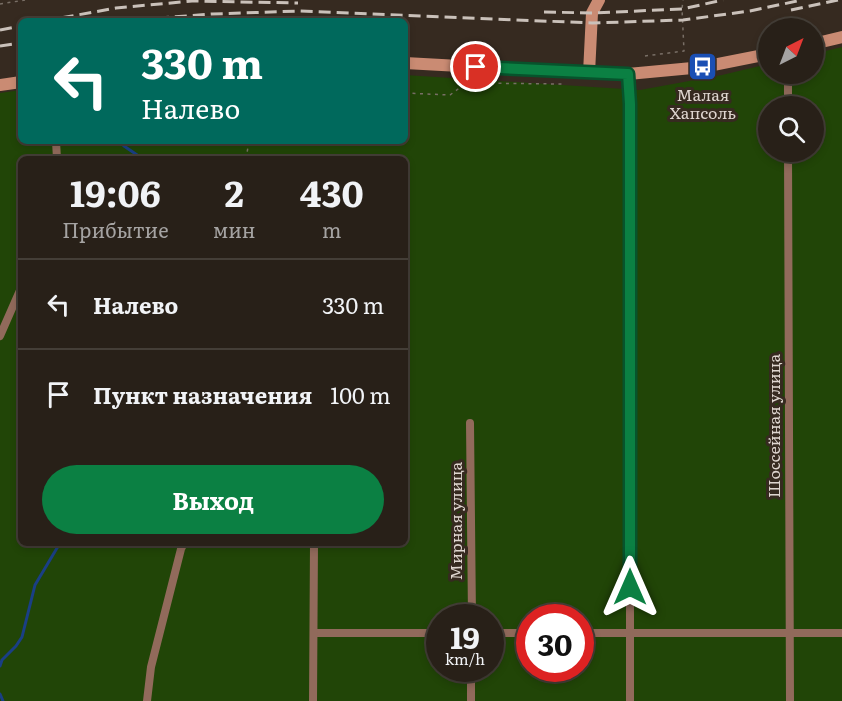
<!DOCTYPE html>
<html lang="ru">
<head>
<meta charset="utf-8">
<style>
  body { margin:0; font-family:Literata,serif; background:#342d25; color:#f1f3f6; height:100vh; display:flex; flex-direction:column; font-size:22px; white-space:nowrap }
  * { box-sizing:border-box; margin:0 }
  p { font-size:20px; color:#a5a3a2 }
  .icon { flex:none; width:33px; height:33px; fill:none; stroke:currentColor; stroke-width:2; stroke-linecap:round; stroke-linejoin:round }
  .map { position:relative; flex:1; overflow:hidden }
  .details { position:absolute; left:18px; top:156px; width:390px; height:390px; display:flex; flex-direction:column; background:#282018; border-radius:9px; box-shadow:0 3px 9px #0003,0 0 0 2px #443e37 }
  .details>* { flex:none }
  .top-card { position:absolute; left:18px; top:18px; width:390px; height:126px; border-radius:9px; box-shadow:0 3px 9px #0003,0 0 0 2px #443e37; background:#00695c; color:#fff; overflow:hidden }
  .needle { width:39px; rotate:42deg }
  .fabs { position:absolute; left:758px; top:18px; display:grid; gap:12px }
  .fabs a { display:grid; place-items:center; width:66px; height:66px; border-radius:50%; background:#282018; box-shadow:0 3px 9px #0003,0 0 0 2px #443e37; font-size:30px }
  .speed { position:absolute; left:426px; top:604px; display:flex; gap:12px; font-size:30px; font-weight:700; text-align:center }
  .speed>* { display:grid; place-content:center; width:78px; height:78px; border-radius:50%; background:#282018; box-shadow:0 3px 9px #0003,0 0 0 2px #443e37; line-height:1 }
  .speed small { font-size:15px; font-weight:400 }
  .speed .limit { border:9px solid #d22; background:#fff; color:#111 }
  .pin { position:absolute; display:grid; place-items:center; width:51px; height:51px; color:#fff; margin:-26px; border:3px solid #fff; border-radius:50%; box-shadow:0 2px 6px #0007 }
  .me { position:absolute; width:66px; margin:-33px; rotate:0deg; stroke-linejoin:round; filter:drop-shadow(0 0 4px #0008) }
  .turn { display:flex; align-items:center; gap:21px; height:126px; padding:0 24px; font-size:27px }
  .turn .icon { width:78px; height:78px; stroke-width:2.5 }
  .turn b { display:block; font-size:42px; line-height:51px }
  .eta { display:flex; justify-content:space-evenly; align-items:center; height:102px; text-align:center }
  .eta b { font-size:36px; font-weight:700; line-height:42px }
  .action { display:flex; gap:12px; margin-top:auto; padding:12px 24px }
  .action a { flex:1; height:69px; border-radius:36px; background:#0b8043; color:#fff; font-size:24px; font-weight:700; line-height:69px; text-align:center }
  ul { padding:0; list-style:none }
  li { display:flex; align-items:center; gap:18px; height:90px; padding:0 24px; border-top:2px solid #443e37 }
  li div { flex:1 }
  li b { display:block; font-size:22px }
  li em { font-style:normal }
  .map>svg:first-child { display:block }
</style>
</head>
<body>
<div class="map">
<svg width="842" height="701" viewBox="0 0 842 701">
  <rect width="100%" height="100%" fill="#362a20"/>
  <path fill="#214507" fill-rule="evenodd" d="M842,47V701H0V93L21,90V141H405V75L640,90L722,75L768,64V74H813V54ZM768,106H813V152H768ZM21,159H405V543H21ZM440,618H490V669H440ZM530,618H580V669H530Z"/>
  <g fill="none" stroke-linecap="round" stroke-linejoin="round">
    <g stroke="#1a3f85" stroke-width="3">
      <path d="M120,141L124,146L143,159"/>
      <path d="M0,666L2,660L16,646L22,637L35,585L60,543"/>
      <path d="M0,694L3,701"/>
    </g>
    <g stroke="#796f66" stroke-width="1.5" stroke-dasharray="3 4.5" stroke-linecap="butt">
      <path d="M0,4L25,0"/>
      <path d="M645,56L684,51L682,9L683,0"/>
      <path d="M405,93L450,95L466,83L562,84"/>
      <path d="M246,159L249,141"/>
    </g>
    <g stroke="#916a5b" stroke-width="8">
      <path d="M628,74L630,104V701"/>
      <path d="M788,74V106"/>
      <path d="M56,141L57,159"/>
      <path d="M788,152L790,701"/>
      <path d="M0,336L21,288"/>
      <path d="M470,423L472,618"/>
      <path d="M314,633H440"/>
      <path d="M490,633H530"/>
      <path d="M580,633H842"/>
      <path d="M147,701L151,667L181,549L184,543"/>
      <path d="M313,701L314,543"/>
      <path d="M471,701V669"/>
    </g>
    <g stroke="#ca8b73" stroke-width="12">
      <path d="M813,44L842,37"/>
      <path d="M405,63L589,73L628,74L703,67L768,54"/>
      <path d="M589,73L592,13L599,0"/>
      <path d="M0,85L21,82"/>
    </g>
    <g stroke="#cac1ba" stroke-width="3" stroke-dasharray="12 6" stroke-linecap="butt">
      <path d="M791,10L838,0"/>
      <path d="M544,12L592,13L682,9L723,0"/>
      <path d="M44,21L116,8L192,1L298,3"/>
      <path d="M121,21L212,14L300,11L592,23L683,20L750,11L802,0"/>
      <path d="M0,30L21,26"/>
      <path d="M0,46L21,43"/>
    </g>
  </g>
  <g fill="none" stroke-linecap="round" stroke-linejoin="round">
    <defs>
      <path id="route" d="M476,67L628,74L630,104V587"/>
    </defs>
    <use href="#route" stroke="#07532c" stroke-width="15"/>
    <use href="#route" stroke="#0b8043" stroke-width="10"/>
  </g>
  <defs>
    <symbol id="bus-square" viewBox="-11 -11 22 22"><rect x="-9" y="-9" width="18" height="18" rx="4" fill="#1a4fb4" stroke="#362a20"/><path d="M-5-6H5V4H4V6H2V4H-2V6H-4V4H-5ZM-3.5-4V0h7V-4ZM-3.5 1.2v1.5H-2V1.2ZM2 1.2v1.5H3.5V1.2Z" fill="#fff"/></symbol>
  </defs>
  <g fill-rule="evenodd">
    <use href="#bus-square" x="686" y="50" width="33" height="33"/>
  </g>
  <g text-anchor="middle" stroke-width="6" stroke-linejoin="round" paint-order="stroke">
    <g font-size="16" fill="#dfd6d0" stroke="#362a20">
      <text x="703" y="101">Малая<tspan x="703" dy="18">Хапсоль</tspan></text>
    </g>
    <g font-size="16" fill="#dfd6d0" stroke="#362a20">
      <text transform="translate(774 426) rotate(-90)" y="6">Шоссейная улица</text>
      <text transform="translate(456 521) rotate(-90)" y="6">Мирная улица</text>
    </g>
  </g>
</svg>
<div class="fabs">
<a><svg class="needle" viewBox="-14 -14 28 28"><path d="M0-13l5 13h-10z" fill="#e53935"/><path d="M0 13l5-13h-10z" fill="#a5a3a2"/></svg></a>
<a><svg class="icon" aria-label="search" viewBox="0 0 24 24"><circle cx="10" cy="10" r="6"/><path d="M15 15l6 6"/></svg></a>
</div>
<div class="speed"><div>19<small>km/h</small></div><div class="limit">30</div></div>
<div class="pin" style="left:476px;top:67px;background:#d93025"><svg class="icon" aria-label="arrive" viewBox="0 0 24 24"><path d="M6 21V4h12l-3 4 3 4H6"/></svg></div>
<svg class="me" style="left:630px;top:587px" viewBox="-20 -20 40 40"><path d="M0-17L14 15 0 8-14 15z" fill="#0b8043" stroke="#fff" stroke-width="4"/></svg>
<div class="top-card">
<div class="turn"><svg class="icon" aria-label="left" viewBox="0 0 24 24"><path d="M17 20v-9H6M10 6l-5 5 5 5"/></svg><div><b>330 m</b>Налево</div></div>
</div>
<section class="details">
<div class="eta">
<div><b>19:06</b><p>Прибытие</p></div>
<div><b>2</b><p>мин</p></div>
<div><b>430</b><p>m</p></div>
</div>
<ul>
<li><svg class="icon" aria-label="left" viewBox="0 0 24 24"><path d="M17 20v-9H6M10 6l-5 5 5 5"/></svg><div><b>Налево</b></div><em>330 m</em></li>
<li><svg class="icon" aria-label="arrive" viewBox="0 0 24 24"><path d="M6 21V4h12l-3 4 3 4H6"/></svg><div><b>Пункт назначения</b></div><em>100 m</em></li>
</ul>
<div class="action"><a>Выход</a></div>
</section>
</div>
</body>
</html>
